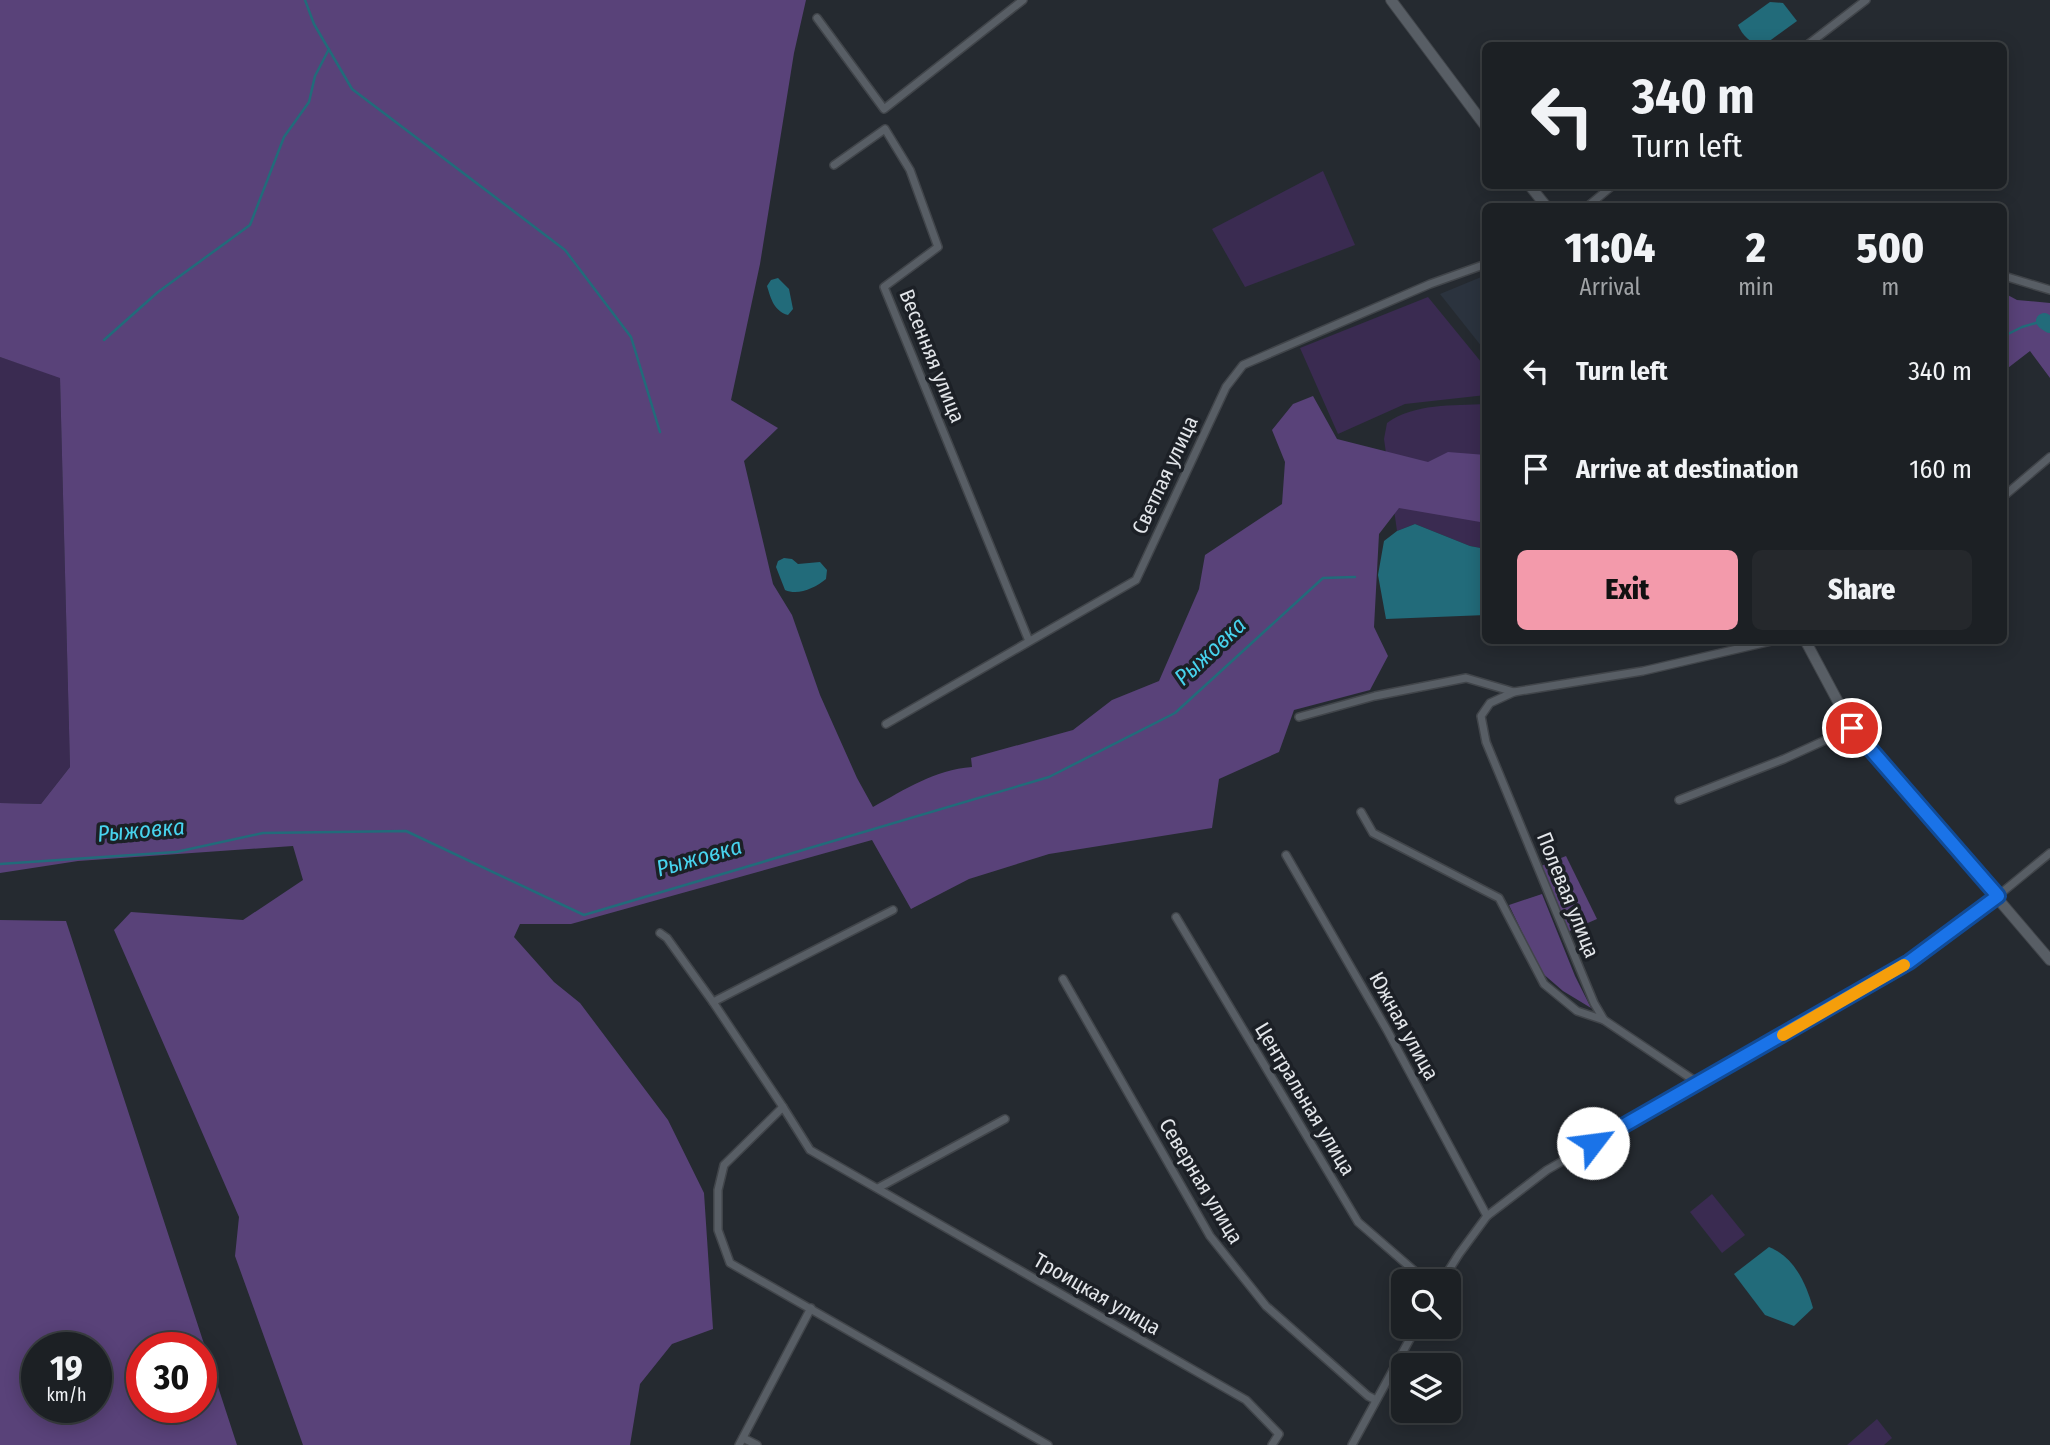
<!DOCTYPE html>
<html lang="en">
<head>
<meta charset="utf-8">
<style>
  body { margin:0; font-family:"Fira Sans Condensed",sans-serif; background:#25282c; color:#f1f3f6; height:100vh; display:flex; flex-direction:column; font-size:26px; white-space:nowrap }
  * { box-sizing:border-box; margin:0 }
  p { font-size:23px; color:#a0a3a6 }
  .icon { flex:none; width:38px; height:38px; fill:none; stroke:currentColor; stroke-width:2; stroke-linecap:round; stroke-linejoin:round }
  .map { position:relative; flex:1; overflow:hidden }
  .side { position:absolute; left:1482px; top:203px; width:525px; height:441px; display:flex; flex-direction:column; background:#1c2024; border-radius:10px; box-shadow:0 4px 18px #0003,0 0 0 2px #3a3e41 }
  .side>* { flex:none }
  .top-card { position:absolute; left:1482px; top:42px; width:525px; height:147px; border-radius:10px; box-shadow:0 4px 18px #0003,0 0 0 2px #3a3e41; background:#1c2024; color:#f1f3f6; overflow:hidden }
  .controls { position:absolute; left:1391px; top:1269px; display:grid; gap:14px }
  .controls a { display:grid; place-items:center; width:70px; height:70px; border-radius:10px; background:#1c2024; box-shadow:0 4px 18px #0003,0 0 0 2px #3a3e41; font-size:35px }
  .speed { position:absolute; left:21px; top:1332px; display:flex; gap:14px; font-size:35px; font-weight:700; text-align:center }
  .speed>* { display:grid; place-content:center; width:91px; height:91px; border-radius:50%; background:#1c2024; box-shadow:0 4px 18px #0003,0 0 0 2px #3a3e41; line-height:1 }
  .speed small { font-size:18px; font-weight:400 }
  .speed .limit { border:10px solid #d22; background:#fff; color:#111 }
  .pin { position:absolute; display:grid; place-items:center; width:60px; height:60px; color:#fff; margin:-30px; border:4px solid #fff; border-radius:50%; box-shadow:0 2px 7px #0007 }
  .me { position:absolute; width:77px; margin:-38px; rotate:60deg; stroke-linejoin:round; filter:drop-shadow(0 0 5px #0008) }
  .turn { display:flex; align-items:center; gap:24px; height:147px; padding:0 35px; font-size:32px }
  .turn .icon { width:91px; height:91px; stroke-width:2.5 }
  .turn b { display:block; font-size:49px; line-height:60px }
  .eta { display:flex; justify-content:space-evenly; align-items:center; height:119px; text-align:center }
  .eta b { font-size:42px; font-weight:800; line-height:49px }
  .primary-button { display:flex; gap:14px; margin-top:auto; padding:14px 35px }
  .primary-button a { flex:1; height:80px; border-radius:10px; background:#f39aab; color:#111; font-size:28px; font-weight:800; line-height:80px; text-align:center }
  .primary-button a+a { background:#25282c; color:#f1f3f6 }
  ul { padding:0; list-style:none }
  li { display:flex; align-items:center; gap:21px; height:98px; padding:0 35px }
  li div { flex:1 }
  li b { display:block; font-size:26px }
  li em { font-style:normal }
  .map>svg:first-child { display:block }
</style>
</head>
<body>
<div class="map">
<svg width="2050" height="1445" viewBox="0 0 2050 1445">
  <rect width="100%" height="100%" fill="#252a30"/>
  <path fill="#2b333e" d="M1486,275V352L1440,294Z"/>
  <g fill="#3a2b51">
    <path d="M1323,171L1355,245L1245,287L1212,229Z"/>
    <path d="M1428,297L1486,368V395L1405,404L1338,434L1300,348Z"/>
    <path d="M0,357L60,377L70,767L41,804L0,803Z"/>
    <path d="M1486,404V549L1470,546L1415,524L1397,531L1384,439L1387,423C1414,403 1453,406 1486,404Z"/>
    <path d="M1712,1194L1745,1235L1722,1253L1690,1212Z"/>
    <path d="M1877,1419L1892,1438L1884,1445H1847Z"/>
  </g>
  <g fill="#594279" fill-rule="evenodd">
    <path d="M0,0H806L794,53L760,264L731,400L778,428L744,461L773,584L792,615L820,695L857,778L873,807C906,789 934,770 972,767L971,758L1073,730L1112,700L1159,681L1199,589L1205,555L1282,504L1285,462L1272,430L1293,404L1313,396L1337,439L1428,462L1448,452L1486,455V523L1399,508L1379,534L1374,627L1388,656L1370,690L1294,710L1279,752L1219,779L1212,828L1049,854L969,879L911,909L872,840L571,924H520L514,937L554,982L580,1003L668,1120L704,1193L713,1329L672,1344L640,1384L630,1445H303L235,1256L239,1217L114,930L131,912L243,920L303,880L293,846L78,861L0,873V803L41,804L70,767L60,378L0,357Z"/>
    <path d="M2004,293L2017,300L2050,303V378L2030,351L2004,371Z"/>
    <path d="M1566,856L1597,919L1567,932L1541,866Z"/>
    <path d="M1542,894L1575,976L1591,1008L1563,991L1541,972L1509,905Z"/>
    <path d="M0,920L66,921L237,1445H0ZM37,1348H96V1407H37ZM142,1348H201V1407H142Z"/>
  </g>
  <g fill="#226b7a">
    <path d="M1770,2L1783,3L1797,21L1764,45C1752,46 1742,35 1738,25Z"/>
    <path d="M778,278L789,289L793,309L788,315C774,311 771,299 767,286L771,280Z"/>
    <path d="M1415,524L1470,546L1486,549V615L1386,619L1378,575L1384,541L1397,531Z"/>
    <path d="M784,558L792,559L798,564L820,562L827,570L826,579C815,588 798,596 785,590L776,567L778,561Z"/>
    <path d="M1769,1247C1794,1257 1806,1283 1813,1308L1794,1326L1765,1315L1734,1274Z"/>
  </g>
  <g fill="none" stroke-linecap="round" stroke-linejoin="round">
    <g stroke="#226b7a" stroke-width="2.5">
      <path d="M305,0L314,24L352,89L565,250L631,337L660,432"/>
      <path d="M2004,336L2022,327L2050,319"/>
      <path d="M104,340L158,292L250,225L284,137L309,102L315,76L329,49"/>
      <path d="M0,864L176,852L263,833L406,831L584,915L1049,777L1175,713L1323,578L1355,577"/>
    </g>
    <path stroke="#226b7a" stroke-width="16" d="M2044,321L2050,325"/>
    <defs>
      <g id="street">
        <path d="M817,18L884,109L1023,0"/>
        <path d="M1806,46L1866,0"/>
        <path d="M834,165L885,129L910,170L938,247L884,287L1029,641"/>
        <path d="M1588,206L1612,186"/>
        <path d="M2004,276L2050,290"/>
        <path d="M2004,496L2050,457"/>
        <path d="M1514,692L1490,703L1481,716L1486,742L1594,1003L1604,1020L1698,1083"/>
        <path d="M1299,717L1375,696L1466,678L1514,692L1643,671L1776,640"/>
        <path d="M886,724L1136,580L1226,387L1243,365L1430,284L1486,264"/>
        <path d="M1679,800L1784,759L1852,728"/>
        <path d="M1361,812L1373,833L1499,898L1544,984L1577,1011L1604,1020"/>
        <path d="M1286,855L1387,1030L1487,1216"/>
        <path d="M1176,917L1358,1222L1426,1281"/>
        <path d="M660,933L667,938L713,1002L783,1107"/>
        <path d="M1063,979L1210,1236L1266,1306L1368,1396L1376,1400"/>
        <path d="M713,1002L893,910"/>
        <path d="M878,1188L1005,1119"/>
        <path d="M1442,1281L1459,1254L1487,1216L1547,1170L1909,963L1966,922L2050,853"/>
        <path d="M743,1438L757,1445"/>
        <path d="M739,1445L811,1308"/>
        <path d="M1048,1445L730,1263L718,1230V1190L724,1165L783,1107L810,1150L1246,1400L1279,1434L1272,1445"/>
        <path d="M1352,1445L1417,1326"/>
      </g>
      <g id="secondary">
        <path d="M1391,0L1486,127"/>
        <path d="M1530,186L1546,206"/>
        <path d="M1805,640L1852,728L2050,960"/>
      </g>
    </defs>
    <use href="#street" stroke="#41454a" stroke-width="10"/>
    <use href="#secondary" stroke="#41454a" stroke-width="12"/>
    <use href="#street" stroke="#585e65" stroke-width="7"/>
    <use href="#secondary" stroke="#585e65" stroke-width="10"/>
  </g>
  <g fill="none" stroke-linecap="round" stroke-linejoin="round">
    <defs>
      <path id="route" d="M1593,1143L1909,962L1998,896L1852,728"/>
    </defs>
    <use href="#route" stroke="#114b97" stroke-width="18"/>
    <use href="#route" stroke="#1a73e8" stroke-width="12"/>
    <path stroke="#f59e0b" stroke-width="12" d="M1783,1035L1904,965"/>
  </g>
  <g text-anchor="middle" stroke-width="7" stroke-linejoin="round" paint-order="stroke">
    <g font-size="21" fill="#e3e6ea" stroke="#1c2026">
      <text transform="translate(932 356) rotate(68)" y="7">Весенняя улица</text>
      <text transform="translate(1165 475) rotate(-65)" y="7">Светлая улица</text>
      <text transform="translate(1568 895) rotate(68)" y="7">Полевая улица</text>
      <text transform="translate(1404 1026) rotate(61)" y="7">Южная улица</text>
      <text transform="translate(1305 1099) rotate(59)" y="7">Центральная улица</text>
      <text transform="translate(1201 1181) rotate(59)" y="7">Северная улица</text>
      <text transform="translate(1097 1294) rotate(30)" y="7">Троицкая улица</text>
    </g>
    <g font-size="23" font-style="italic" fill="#47d3ed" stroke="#1c2026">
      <text transform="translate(1210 651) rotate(-43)" y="8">Рыжовка</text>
      <text transform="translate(141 830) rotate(-5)" y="8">Рыжовка</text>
      <text transform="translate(699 857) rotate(-16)" y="8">Рыжовка</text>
    </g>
  </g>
</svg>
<div class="controls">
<a><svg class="icon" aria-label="search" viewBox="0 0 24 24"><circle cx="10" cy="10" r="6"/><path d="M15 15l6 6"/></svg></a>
<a><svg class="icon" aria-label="layers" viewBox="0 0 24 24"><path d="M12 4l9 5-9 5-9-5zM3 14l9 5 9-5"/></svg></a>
</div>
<div class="speed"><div>19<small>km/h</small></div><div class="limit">30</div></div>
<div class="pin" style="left:1852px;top:728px;background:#d93025"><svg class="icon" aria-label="arrive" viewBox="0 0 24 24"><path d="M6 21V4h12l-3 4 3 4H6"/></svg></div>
<svg class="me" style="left:1593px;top:1143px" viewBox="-20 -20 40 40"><circle r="19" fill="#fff"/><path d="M0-13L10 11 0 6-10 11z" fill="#1a73e8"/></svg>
<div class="top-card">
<div class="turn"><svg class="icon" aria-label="left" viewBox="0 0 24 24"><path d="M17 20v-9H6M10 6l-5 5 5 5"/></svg><div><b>340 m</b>Turn left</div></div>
</div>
<section class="side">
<div class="eta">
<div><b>11:04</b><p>Arrival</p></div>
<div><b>2</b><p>min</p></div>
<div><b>500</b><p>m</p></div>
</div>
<ul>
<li><svg class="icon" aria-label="left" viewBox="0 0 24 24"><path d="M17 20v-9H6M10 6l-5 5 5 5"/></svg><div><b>Turn left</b></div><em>340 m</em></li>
<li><svg class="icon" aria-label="arrive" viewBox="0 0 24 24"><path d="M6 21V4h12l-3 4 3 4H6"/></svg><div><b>Arrive at destination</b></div><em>160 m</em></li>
</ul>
<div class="primary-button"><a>Exit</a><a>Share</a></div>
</section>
</div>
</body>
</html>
